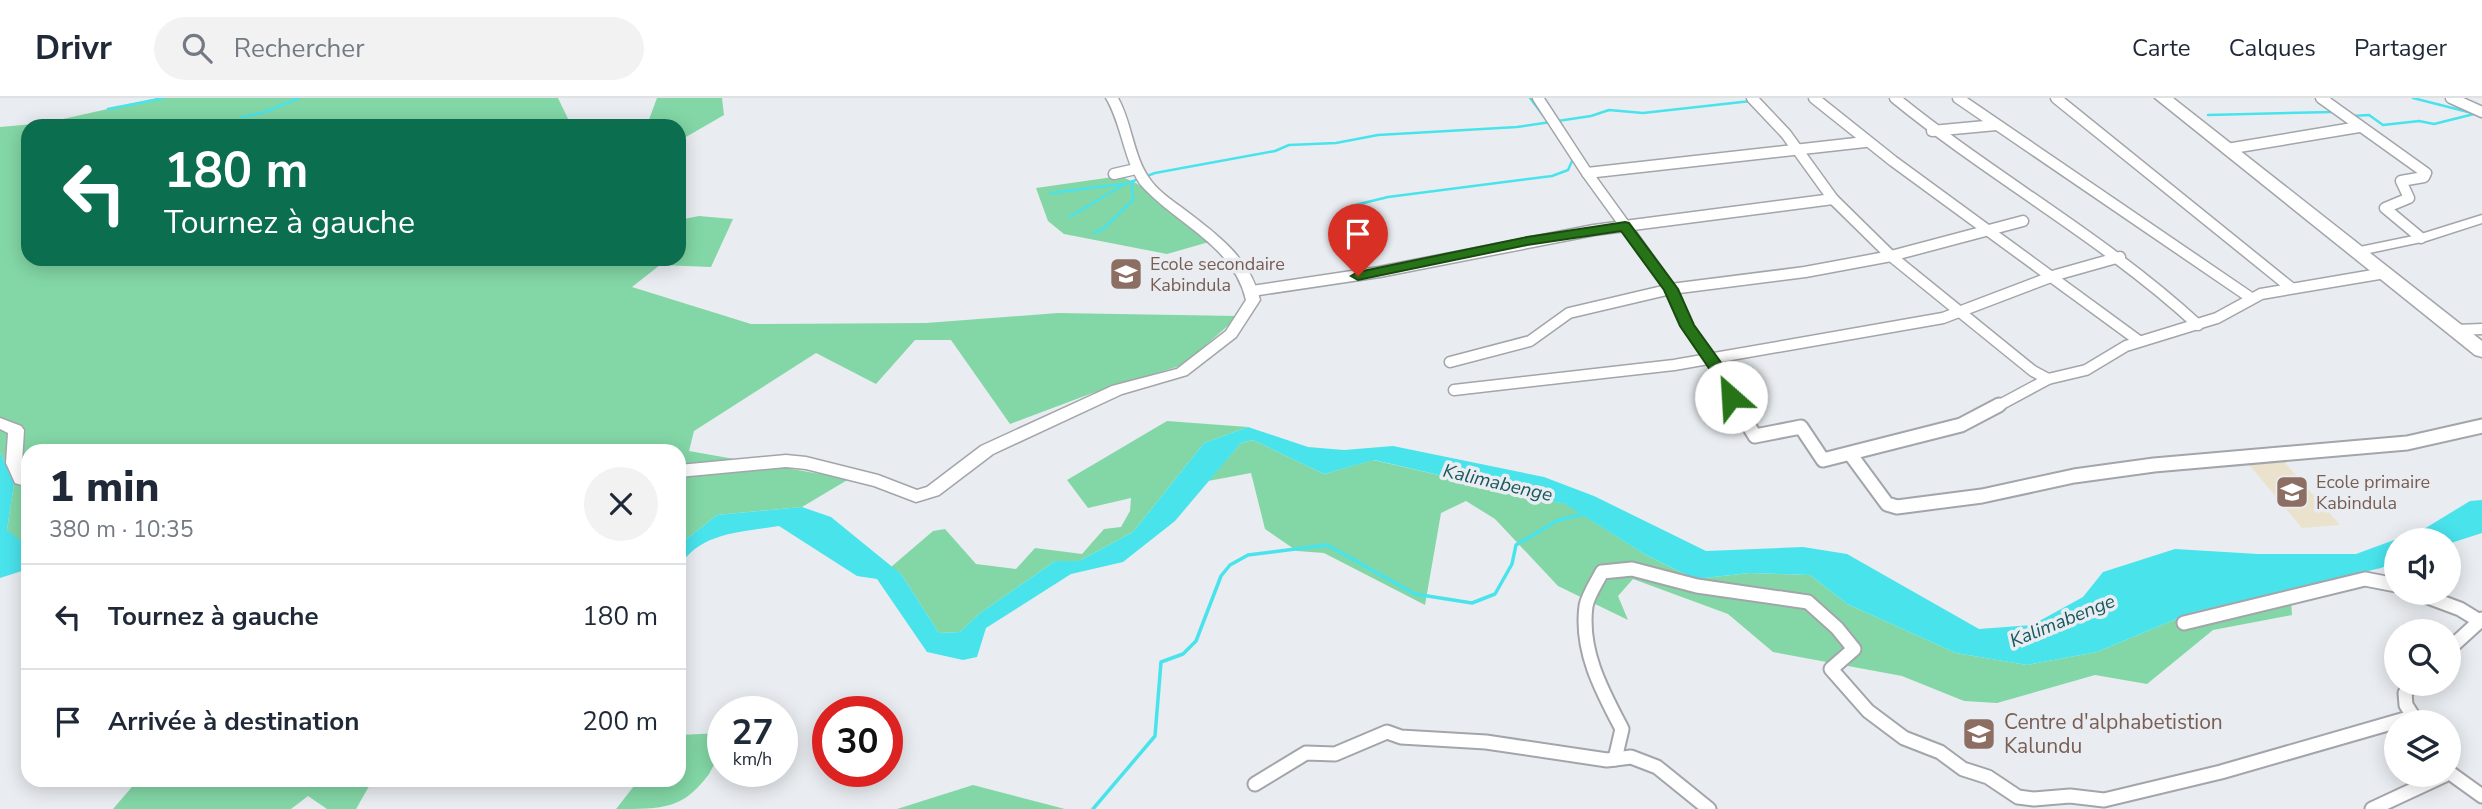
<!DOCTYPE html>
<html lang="fr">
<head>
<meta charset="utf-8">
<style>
  body { margin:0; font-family:"Nunito Sans",sans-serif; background:#f2f2f3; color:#1f2937; height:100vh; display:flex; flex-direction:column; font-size:26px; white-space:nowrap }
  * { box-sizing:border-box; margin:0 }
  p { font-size:23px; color:#747a83 }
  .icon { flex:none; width:38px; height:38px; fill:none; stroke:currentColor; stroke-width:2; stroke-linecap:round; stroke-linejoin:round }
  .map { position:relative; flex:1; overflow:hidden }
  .sheet { position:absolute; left:21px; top:346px; width:665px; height:343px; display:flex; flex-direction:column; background:#fff; border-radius:21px; box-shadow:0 4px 18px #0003 }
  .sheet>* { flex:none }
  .top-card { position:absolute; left:21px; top:21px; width:665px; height:147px; border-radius:21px; box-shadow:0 4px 18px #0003; background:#0b6e4f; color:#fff; overflow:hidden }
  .buttons { position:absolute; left:2384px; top:430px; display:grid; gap:14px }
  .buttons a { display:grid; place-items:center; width:77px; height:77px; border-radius:50%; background:#fff; box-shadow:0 4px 18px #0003; font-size:35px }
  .speed { position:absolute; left:707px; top:598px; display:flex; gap:14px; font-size:35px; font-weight:700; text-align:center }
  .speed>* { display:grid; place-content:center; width:91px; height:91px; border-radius:50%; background:#fff; box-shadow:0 4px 18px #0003; line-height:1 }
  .speed small { font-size:18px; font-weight:400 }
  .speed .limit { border:10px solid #d22; background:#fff; color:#111 }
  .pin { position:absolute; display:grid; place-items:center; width:60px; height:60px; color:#fff; margin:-72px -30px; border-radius:50% 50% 50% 0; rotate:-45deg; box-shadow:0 0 7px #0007 }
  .pin .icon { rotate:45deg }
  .me { position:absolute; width:77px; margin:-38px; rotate:334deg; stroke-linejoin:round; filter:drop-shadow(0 0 5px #0008) }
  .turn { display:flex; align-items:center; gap:24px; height:147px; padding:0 28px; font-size:32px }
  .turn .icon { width:91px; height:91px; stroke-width:2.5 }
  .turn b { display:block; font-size:49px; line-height:60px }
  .round { display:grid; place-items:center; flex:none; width:74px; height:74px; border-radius:37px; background:#f2f2f3 }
  .overview { display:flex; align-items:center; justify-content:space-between; height:119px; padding:0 28px }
  h1 { font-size:42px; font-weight:800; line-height:52px }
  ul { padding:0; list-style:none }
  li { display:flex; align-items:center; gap:21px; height:105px; padding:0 28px; border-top:2px solid #e0e1e3 }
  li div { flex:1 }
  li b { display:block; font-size:26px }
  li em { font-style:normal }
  header { display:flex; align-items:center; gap:42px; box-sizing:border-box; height:98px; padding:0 35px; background:#fff; border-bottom:2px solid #e0e1e3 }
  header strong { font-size:33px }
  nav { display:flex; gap:38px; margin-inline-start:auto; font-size:24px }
  .search { width:490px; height:63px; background:#f2f2f3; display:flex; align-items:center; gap:18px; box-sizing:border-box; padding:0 24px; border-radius:38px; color:#747a83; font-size:26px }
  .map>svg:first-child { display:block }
</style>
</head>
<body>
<header>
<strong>Drivr</strong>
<div class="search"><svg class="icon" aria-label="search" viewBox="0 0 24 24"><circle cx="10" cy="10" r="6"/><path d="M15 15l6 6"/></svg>Rechercher</div>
<nav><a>Carte</a><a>Calques</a><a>Partager</a></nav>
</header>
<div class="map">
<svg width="2482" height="711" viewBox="0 0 2482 711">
  <rect width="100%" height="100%" fill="#e9edf1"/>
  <path fill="#ebe2cd" d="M2280,359L2340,427L2302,430L2245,362Z"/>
  <g fill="#83d7a6">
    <path d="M157,0H558L571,27L28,28V161H679V122L699,118L733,121L711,169L660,167L632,189L751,226L926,225L1058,215L1239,218L1183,267L1090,296L1010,326L951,242H915L876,286L816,255L694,333L689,353L849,381L802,409L717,417L679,447V354H28V448L25,449L7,432L14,386L0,354V29L45,25Z"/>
    <path d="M657,0H722L724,17L679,43V28H643L647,27Z"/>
    <path d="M1120,78L1136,85L1216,142L1167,156L1064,136L1048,123L1036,90Z"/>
    <path d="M1167,323L1248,329L1204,345L1133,434L1079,463H1055L979,516L960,534L939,535L901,476L891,469L933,433L945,431L976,466L1016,471L1035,450L1082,456L1104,431L1121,429L1130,413L1131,400L1088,410L1067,382Z"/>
    <path d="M1253,342L1324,376L1373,362L1566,406L1646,457L1695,481L1750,475L1810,477L1847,506L1956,555L2027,567L2097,554L2193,514L2290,490L2292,517L2213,532L2147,586L2095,577L1997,605L1964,603L1902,578L1773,554L1728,516L1633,481L1618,498L1628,522L1558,488L1495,421L1466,403L1441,415L1425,507L1324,455L1297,453L1265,431L1251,375L1208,383L1241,345Z"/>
    <path d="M723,635C723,652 717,661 709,676C683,711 664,711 616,711L638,683L679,682V637Z"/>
    <path d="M137,683V682L372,683L356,711H327L308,698L291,711H113Z"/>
    <path d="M973,687L1065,711H897Z"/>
  </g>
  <g fill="#49e3ec">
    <path d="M1248,329L1308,349L1344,352L1393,348L1544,379L1594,398L1706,453L1803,449L1847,456L1979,531L2032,527L2083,499L2103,474L2175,451L2258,456H2356L2424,431L2470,403L2482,402V435L2448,446V443H2396V464L2381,470L2193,514L2097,554L2027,567L1956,555L1847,506L1810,477L1750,475L1695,481L1646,457L1565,406L1374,362L1324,376L1253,342L1241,345L1175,423L1123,464L1071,476L986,530L977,559L963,562L927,554L877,481L857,478L779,428C742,434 698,434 679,470V447L717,417L802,409L831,419L901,476L939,535L960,534L979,516L1055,463H1079L1133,434L1204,345Z"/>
    <path d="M0,354L14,386L7,432L28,448V471L0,480Z"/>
  </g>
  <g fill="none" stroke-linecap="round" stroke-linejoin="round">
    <g stroke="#49e3ec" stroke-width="2.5">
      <path d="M1530,0L1552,29"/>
      <path d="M2413,0L2472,15"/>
      <path d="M108,11L164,0"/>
      <path d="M2208,17L2332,14"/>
      <path d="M2352,18L2369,17L2383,27L2419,23L2434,26L2474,16"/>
      <path d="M242,19L262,15L299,0"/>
      <path d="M1051,95L1122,86"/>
      <path d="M1351,108L1388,99L1552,78L1568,72L1573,61"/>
      <path d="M1069,119L1125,86L1155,75L1275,53L1289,47L1336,45L1378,37L1517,29L1591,18L1609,12L1643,15L1751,3"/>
      <path d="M1094,135L1103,131L1133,102L1132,84"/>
    </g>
    <path stroke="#49e3ec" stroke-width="3.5" d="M1093,711L1155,638L1161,564L1183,556L1196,543L1221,478L1230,467L1248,457L1327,447L1415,496L1472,505L1495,496L1512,466L1516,447L1558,422L1583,416"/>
    <defs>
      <g id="street-far1">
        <path d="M1538,0L1587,75L1671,191L1687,228L1725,281L1737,309"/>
        <path d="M1752,0L1786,36L1833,101L1891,158L2033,273L2048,281L2086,272L2126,248L2217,220L2261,196L2385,175"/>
        <path d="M1814,0L1893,63L2139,243"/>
        <path d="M1895,0C1993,80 2105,141 2198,227"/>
        <path d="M1958,0L2251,200"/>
        <path d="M2056,0L2290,189"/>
        <path d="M2321,0L2426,75L2424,79L2401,83L2409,100L2385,110L2421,140"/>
        <path d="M2451,0L2482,14"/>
        <path d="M1932,33L1996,27"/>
        <path d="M2227,51L2359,29"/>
        <path d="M1587,75L1865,44"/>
        <path d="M1114,76L1136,71"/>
        <path d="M1252,193L1379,174L1594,132L1833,101"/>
        <path d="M2456,232L2482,231"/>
        <path d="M1450,264L1530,243L1569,215L1671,191L1805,174L1891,158L2023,123"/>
        <path d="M1454,292L1674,267L1943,220L2056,177L2120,159"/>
        <path d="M1996,309L2048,281"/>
      </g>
      <g id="street">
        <path d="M1736,307L1755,338L1801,329L1823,362L1961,327L1999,307"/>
        <path d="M1851,357L1887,406L1897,409L1982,398L2074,378L2154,367L2407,345L2482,328"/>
        <path d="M2417,495L2460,511L2478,522"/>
        <path d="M2184,525L2365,481L2396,487"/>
        <path d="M2448,552L2482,521"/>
        <path d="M2413,586L2405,595L2406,607L2417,624"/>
        <path d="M1615,661L1622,631C1602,593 1580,553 1586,508C1588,497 1597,484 1602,474L1632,471L1697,488L1808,504L1837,530L1854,551L1831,571L1868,613L1904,640L1940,654L1963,671L1988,679L2018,699L2034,701L2070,698L2104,702L2221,674L2412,619"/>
        <path d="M2450,675L2482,698"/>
        <path d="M1255,686L1306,655L1335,656L1387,634L1401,639L1486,644L1607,662L1631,659L1657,669L1709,711"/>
        <path d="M2372,711L2445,677"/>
      </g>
      <g id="secondary">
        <path d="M1106,0H1118C1132,25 1133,57 1149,80C1157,92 1170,101 1181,109C1215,135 1250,159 1260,202L1236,239L1187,277L1122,296L993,356L939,397L916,404L874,388L806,371L786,369L679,379V367L786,357L806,359L878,377L917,392L927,389L981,348L1112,288L1177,271L1226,233L1246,202C1233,146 1175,126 1140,86C1123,59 1122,27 1106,0Z"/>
        <path d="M2482,117V125L2426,143L2355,158L2348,154L2350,151L2418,137Z"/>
        <path d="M0,320L21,328L24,332L22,365L28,377V389L15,385L6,365L8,335L0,331Z"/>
      </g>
      <path id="highway" d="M2155,0H2173L2482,243V259L2475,257Z"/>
    </defs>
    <use href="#street-far1" stroke="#a2a5a9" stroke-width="13"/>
    <use href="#street" stroke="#a2a5a9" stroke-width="17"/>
    <use href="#secondary" stroke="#a2a5a9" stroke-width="3"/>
    <use href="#highway" stroke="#a2a5a9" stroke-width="3"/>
    <use href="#street-far1" stroke="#fff" stroke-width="10"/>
    <use href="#street" stroke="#fff" stroke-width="13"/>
    <use href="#secondary" fill="#fff" fill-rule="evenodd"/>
    <use href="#highway" fill="#fff" fill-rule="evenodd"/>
  </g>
  <path fill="#267318" stroke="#194b10" stroke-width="2" d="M1625,124L1629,125L1678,191L1694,227L1730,277L1739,299L1737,303H1726L1717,282L1680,228L1664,192L1621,133L1527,147L1358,182L1351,178L1358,174L1527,139Z"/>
  <defs>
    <symbol id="school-square" viewBox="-11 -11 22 22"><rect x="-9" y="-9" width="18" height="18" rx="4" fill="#8d6e63" stroke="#e9edf1"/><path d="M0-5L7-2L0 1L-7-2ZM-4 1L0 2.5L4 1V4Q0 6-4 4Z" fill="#fff"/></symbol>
  </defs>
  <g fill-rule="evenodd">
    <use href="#school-square" x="1107" y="157" width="38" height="38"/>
    <use href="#school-square" x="2273" y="375" width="38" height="38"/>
    <use href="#school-square" x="1960" y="617" width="38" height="38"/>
  </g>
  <g text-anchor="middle" stroke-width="7" stroke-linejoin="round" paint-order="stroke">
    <g font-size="18" fill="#785e54" stroke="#e9edf1" text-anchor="start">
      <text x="1150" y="172">Ecole secondaire<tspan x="1150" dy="21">Kabindula</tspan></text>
      <text x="2316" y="390">Ecole primaire<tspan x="2316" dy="21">Kabindula</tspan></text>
    </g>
    <g font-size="19" font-style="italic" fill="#19585c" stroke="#e9edf1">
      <text transform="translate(1498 384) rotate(13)" y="7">Kalimabenge</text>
      <text transform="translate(2062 522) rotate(-22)" y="7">Kalimabenge</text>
    </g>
    <g font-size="21" fill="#785e54" stroke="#e9edf1" text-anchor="start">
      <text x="2004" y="631">Centre d'alphabetistion<tspan x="2004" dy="24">Kalundu</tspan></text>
    </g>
  </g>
</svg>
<div class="buttons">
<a><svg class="icon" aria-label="sound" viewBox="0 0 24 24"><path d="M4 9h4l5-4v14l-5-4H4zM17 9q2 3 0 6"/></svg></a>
<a><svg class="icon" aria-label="search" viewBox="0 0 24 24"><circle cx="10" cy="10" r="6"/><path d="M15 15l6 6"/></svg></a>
<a><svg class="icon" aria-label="layers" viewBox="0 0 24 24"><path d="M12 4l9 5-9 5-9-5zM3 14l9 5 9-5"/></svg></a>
</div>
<div class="speed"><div>27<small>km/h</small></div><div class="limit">30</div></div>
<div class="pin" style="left:1358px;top:178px;background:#d93025"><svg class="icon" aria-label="arrive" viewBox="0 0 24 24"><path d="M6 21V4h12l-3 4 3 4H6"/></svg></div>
<svg class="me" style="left:1731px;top:299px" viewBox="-20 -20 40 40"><circle r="19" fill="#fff"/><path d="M0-13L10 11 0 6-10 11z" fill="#267318"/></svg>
<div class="top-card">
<div class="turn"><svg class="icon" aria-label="left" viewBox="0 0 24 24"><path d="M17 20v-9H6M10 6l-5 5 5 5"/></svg><div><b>180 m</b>Tournez à gauche</div></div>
</div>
<section class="sheet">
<div class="overview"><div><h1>1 min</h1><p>380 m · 10:35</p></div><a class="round"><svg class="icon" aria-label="close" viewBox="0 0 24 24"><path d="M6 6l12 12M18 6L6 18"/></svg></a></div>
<ul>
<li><svg class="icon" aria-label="left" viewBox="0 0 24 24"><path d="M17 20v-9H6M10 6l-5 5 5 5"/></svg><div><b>Tournez à gauche</b></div><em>180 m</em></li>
<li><svg class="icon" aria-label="arrive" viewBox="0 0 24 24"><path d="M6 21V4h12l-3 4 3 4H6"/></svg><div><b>Arrivée à destination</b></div><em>200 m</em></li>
</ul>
</section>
</div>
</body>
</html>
